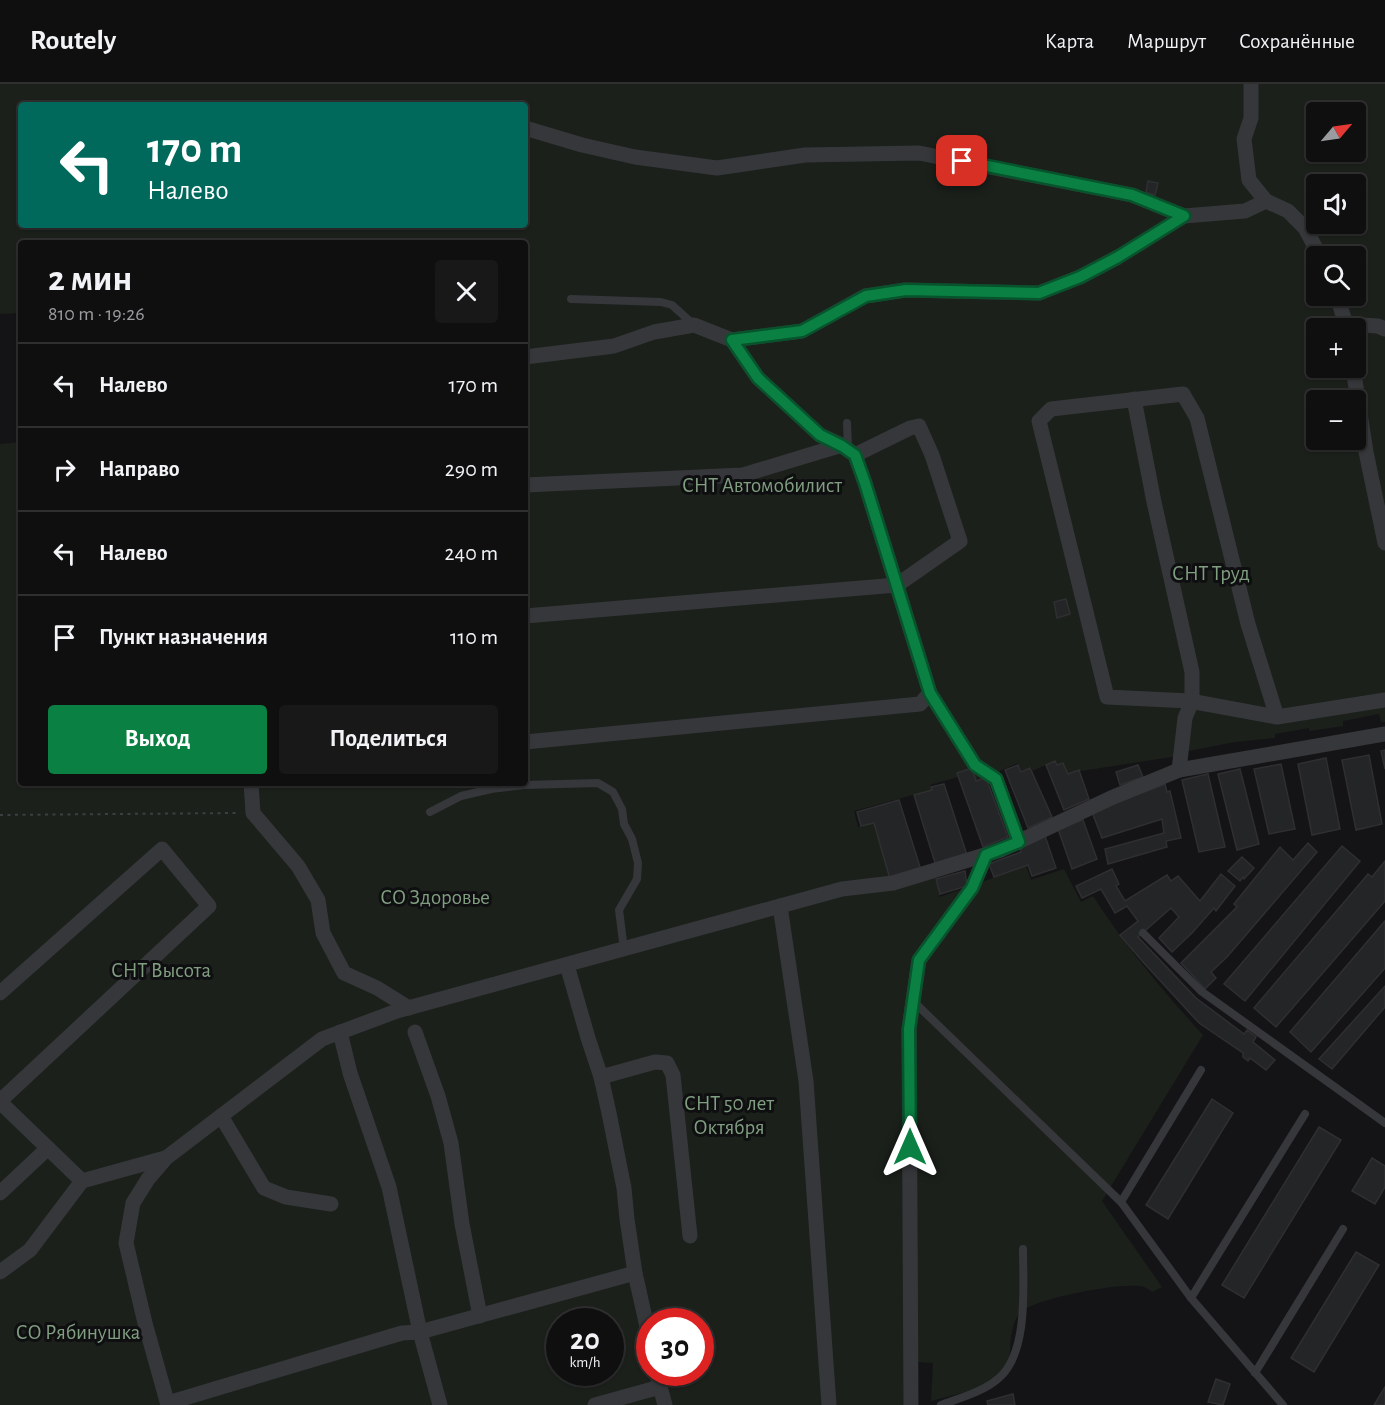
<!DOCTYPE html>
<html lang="ru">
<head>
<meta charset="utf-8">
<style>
  body { margin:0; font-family:"Alegreya Sans",sans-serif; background:#181819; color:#f1f3f6; height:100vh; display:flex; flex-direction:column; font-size:22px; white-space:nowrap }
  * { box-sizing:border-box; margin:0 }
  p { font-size:20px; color:#9b9c9f }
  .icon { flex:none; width:33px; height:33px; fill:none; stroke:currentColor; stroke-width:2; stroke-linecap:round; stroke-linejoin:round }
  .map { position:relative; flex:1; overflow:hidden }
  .sheet { position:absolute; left:18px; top:156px; width:510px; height:546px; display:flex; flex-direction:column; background:#0f0f10; border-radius:6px; box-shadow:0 2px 4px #0004,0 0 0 2px #2f2f30 }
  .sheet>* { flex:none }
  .hud { position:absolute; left:18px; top:18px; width:510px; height:126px; border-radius:6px; box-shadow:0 2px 4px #0004,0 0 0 2px #2f2f30; background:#00695c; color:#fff; overflow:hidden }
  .needle { width:39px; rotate:61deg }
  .fabs { position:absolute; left:1306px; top:18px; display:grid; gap:12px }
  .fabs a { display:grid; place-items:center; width:60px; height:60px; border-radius:6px; background:#0f0f10; box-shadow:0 2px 4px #0004,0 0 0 2px #2f2f30; font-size:30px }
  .speed { position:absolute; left:546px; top:1224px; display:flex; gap:12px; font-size:30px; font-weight:700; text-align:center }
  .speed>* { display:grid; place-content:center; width:78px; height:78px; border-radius:50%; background:#0f0f10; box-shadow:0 2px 4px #0004,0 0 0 2px #2f2f30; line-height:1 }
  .speed small { font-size:15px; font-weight:400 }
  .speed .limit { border:9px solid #d22; background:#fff; color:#111 }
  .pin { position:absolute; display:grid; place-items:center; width:51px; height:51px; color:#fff; margin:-26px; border-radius:12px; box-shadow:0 3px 9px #0006 }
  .me { position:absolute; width:66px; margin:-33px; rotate:0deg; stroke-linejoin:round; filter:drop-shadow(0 0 4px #0008) }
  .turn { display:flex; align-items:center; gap:21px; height:126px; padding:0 30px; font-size:27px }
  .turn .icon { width:78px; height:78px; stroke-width:2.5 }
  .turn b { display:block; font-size:42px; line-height:51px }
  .round { display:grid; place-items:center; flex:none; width:63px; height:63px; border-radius:6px; background:#181819 }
  .summary { display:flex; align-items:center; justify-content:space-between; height:102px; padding:0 30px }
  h1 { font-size:36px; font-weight:700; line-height:45px }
  .primary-button { display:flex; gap:12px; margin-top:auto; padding:12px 30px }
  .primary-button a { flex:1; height:69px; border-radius:6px; background:#0b8043; color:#fff; font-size:24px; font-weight:700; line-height:69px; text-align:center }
  .primary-button a+a { background:#181819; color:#f1f3f6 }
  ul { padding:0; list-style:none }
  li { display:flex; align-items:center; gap:18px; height:84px; padding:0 30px; border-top:2px solid #2f2f30 }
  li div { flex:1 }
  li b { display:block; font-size:22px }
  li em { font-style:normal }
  header { display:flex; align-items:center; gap:36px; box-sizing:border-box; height:84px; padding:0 30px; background:#0f0f10; border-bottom:2px solid #2f2f30 }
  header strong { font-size:28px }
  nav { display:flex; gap:33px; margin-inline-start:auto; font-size:21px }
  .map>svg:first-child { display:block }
</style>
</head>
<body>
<header>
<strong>Routely</strong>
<nav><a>Карта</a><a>Маршрут</a><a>Сохранённые</a></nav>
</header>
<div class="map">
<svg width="1385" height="1321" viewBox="0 0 1385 1321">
  <rect width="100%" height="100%" fill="#141416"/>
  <path fill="#1b201b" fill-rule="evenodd" d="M0,0H1385V638H1381L1379,630L1343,637V642L1309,647V644L1275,650V654L1235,658L1178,669V672L1068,689L1063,678L1058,680L1055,677L1032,687L1031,683L1022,687L1018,679L976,697L971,684L957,689L958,693L930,701L931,706L854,727L858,743L874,739L890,795L933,783L940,813L1026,782L1031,796L1064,785L1081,818L1093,812C1126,863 1162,906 1203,951L1102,1117L1162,1203L1152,1208C1150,1206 1147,1204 1144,1203C1125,1197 1038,1214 1022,1227C1008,1239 1011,1268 1009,1285L977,1305L931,1317L933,1279L918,1278V1321H0V360L21,358V699H525V159H21V229L0,230ZM21,21H525V141H21ZM1317,28H1356V68H1317ZM1317,100H1356V140H1317ZM1317,172H1356V212H1317ZM1317,244H1356V284H1317ZM1317,316H1356V356H1317ZM560,1238H610V1288H560ZM650,1238H700V1288H650Z"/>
  <g fill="#242527" stroke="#2f2f32" stroke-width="1.5">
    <path d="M1148,97L1158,99L1155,111L1146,108Z"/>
    <path d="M1066,515L1070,530L1057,534L1054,518Z"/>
    <path d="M1385,666V685L1381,667Z"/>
    <path d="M1369,671L1382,740L1356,746L1342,676Z"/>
    <path d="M1326,674L1340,745L1312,751L1298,680Z"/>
    <path d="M1055,677L1057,681L1063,679L1068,690L1079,686L1089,715L1064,726L1046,681Z"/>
    <path d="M1281,680L1295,745L1269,750L1254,685Z"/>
    <path d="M1018,681L1021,688L1030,684L1052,733L1028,744L1005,686Z"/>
    <path d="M1138,681L1143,693L1120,701L1116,688Z"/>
    <path d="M972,684L976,697L986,694L1008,753L983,763L957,689Z"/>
    <path d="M1240,685L1259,760L1237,766L1218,690Z"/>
    <path d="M1208,690L1225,763L1199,768L1182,696Z"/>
    <path d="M944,700L967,771L936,782L914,711L932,706L931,703Z"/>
    <path d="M1165,700L1167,708L1170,707L1181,754L1166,757L1167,763L1108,780L1105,765L1164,749L1162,735L1102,754L1092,728Z"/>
    <path d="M899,716L921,786L890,795L874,739L861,742L857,728Z"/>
    <path d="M1083,736L1097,775L1072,785L1058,745Z"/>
    <path d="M1045,752L1056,784L1032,792L1028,781L994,793L989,780L1021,768L1019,762Z"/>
    <path d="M1308,759L1317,768L1227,873L1211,888L1216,894L1205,905L1181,879L1237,823L1234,820L1280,763L1293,776Z"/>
    <path d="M1342,762L1360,777L1245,917L1224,900Z"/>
    <path d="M1242,773L1254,784L1244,795L1243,793L1240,797L1228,787Z"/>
    <path d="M1385,777V817L1276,943L1254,924L1368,790L1372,793Z"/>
    <path d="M1112,785L1119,800L1116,802L1125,817L1167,791L1171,797L1178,792L1200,817L1221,790L1235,802L1216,827L1214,824L1192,849L1172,868L1159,854L1179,833L1171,824L1138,853L1196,914L1244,950L1247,946L1256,953L1253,958L1275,976L1266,986L1250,974L1248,977L1243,973V969L1199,939L1143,878L1120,851L1138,837L1127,822L1115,829L1101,805L1082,814L1076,802Z"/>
    <path d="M965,787L967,802L940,810L936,795Z"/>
    <path d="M1385,837V884L1311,968L1290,948Z"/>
    <path d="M1385,902V923L1332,985L1319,975Z"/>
    <path d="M1212,1015L1233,1029L1168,1135L1146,1121Z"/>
    <path d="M1319,1043L1341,1056L1244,1214L1222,1201Z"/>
    <path d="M1372,1074L1385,1082V1103L1375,1120L1352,1107Z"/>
    <path d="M1356,1168L1379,1181L1314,1288L1291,1274Z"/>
    <path d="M1216,1295L1230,1300L1223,1321L1208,1318Z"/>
    <path d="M1385,1303V1321H1374Z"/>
    <path d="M1013,1310L1015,1321H988L987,1317Z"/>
  </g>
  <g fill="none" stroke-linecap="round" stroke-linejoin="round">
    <path stroke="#3c3e41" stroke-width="2" stroke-dasharray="3 4.5" stroke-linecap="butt" d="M0,731L238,729"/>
    <g stroke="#36373b" stroke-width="8">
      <path d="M571,215L661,218L672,221L694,241"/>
      <path d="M847,339L848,364"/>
      <path d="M430,728L461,712L491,705L524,701L598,699L613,708L622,725L624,740L632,755L638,779L637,795L619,826L624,865"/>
      <path d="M1143,849L1201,907L1385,1039"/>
      <path d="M913,917L1121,1118"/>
      <path d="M1201,986L1121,1118L1191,1214L1283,1321"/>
      <path d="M1191,1214L1305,1030"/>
      <path d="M1255,1289L1343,1145"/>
      <path d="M941,1321C960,1314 983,1308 999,1294C1029,1268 1023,1200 1023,1165"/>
    </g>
    <g stroke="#36373b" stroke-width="15">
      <path d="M1251,0V34L1244,55L1249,96L1266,117L1288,127L1305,144L1320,172"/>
      <path d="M525,44L582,61L635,73L717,84L805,71L919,69L1132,111L1184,132"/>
      <path d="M1337,212L1347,244"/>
      <path d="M1346,240L1378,242L1385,245"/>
      <path d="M732,256L758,294L820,351L842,361L855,371L865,399L930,609L975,681L996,695L1019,758"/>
      <path d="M525,273L614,262L654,248L694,241L732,256L802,247L865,212L905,206L1039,209L1080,193L1118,173L1184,132L1245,127L1266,117"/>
      <path d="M1353,284L1366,368L1385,459"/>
      <path d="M1134,315L1154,418L1192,588V617L1185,634L1179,686"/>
      <path d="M525,401L743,391L842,361"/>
      <path d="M525,532L897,501L960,457L932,371L919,342L910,344L855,371"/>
      <path d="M1277,633L1248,540L1197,334L1183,310L1051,325L1039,337L1107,613L1190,617L1277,633L1385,616"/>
      <path d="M525,658L920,620L930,609"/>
      <path d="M251,699L253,729L298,782L318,816L323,849L344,889L377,904L409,924"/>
      <path d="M780,822L806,997L829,1321"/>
      <path d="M567,881L588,954L601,993L609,1029L624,1104L627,1135L635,1189L650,1256"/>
      <path d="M0,909L162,765L209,822L0,1017"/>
      <path d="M340,948L350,989L389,1103L420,1248L440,1321"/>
      <path d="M415,948L438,1012L451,1059L462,1140L480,1232"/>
      <path d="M601,993L655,978L667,979L673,991L690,1152"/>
      <path d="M0,1018L82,1097L165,1074"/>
      <path d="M221,1032L264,1104L286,1113L331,1120"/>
      <path d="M0,1109L48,1064"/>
      <path d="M0,1188L30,1166L82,1097"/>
      <path d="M656,1288L665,1321"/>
      <path d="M168,1319L402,1249L420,1248L635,1189"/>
      <path d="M168,1321L145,1239L126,1159L133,1119L148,1095L166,1074L322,955L397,927L842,805L893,799L1001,766L1111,714L1179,686L1385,650"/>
      <path d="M595,1321L660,1303"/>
      <path d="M911,1321L909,945L919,876L972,804L986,771"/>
    </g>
  </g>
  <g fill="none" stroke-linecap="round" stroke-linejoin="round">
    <defs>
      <path id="route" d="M910,1063L909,945L919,876L972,804L986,771L1019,758L996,695L975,681L930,609L865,399L855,371L842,362L820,351L758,294L732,256L802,247L866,212L906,206L1039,209L1080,193L1118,173L1184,132L1132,111L962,77"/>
    </defs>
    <use href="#route" stroke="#07532c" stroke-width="15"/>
    <use href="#route" stroke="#0b8043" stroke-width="10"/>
  </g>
  <g text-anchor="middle" stroke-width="6" stroke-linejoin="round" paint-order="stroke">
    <g font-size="21" fill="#809e80" stroke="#0f0f11">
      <text x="762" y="408">СНТ Автомобилист</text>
      <text x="1211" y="496">СНТ Труд</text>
      <text x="435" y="820">СО Здоровье</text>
      <text x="161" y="893">СНТ Высота</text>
      <text x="729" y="1026">СНТ 50 лет<tspan x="729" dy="24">Октября</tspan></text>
      <text x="78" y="1255">СО Рябинушка</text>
    </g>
  </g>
</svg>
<div class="fabs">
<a><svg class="needle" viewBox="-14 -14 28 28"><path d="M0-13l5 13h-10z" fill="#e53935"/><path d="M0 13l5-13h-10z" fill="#9b9c9f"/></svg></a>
<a><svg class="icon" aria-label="sound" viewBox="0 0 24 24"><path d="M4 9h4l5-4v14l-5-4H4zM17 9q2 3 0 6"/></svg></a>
<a><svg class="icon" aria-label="search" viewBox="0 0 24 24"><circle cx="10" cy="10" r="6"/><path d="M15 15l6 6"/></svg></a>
<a>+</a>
<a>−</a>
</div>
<div class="speed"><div>20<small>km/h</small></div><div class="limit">30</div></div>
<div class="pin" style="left:962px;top:77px;background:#d93025"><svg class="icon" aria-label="arrive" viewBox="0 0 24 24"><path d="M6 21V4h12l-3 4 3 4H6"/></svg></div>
<svg class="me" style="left:910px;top:1063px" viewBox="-20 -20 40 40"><path d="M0-17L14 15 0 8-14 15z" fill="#0b8043" stroke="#fff" stroke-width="4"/></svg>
<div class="hud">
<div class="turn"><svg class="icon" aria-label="left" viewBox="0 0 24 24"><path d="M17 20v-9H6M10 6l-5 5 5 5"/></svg><div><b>170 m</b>Налево</div></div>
</div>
<section class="sheet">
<div class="summary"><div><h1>2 мин</h1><p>810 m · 19:26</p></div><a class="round"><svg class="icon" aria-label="close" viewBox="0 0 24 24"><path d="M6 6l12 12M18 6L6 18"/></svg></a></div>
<ul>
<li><svg class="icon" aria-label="left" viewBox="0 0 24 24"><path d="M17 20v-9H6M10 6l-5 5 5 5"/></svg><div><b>Налево</b></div><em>170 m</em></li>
<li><svg class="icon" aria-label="right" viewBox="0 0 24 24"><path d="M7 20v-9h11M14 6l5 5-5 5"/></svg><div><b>Направо</b></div><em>290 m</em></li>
<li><svg class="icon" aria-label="left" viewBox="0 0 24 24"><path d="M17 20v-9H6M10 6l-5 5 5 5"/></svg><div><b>Налево</b></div><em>240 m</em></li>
<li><svg class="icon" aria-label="arrive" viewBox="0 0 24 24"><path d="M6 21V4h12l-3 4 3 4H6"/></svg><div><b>Пункт назначения</b></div><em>110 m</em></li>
</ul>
<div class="primary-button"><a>Выход</a><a>Поделиться</a></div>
</section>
</div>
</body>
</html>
